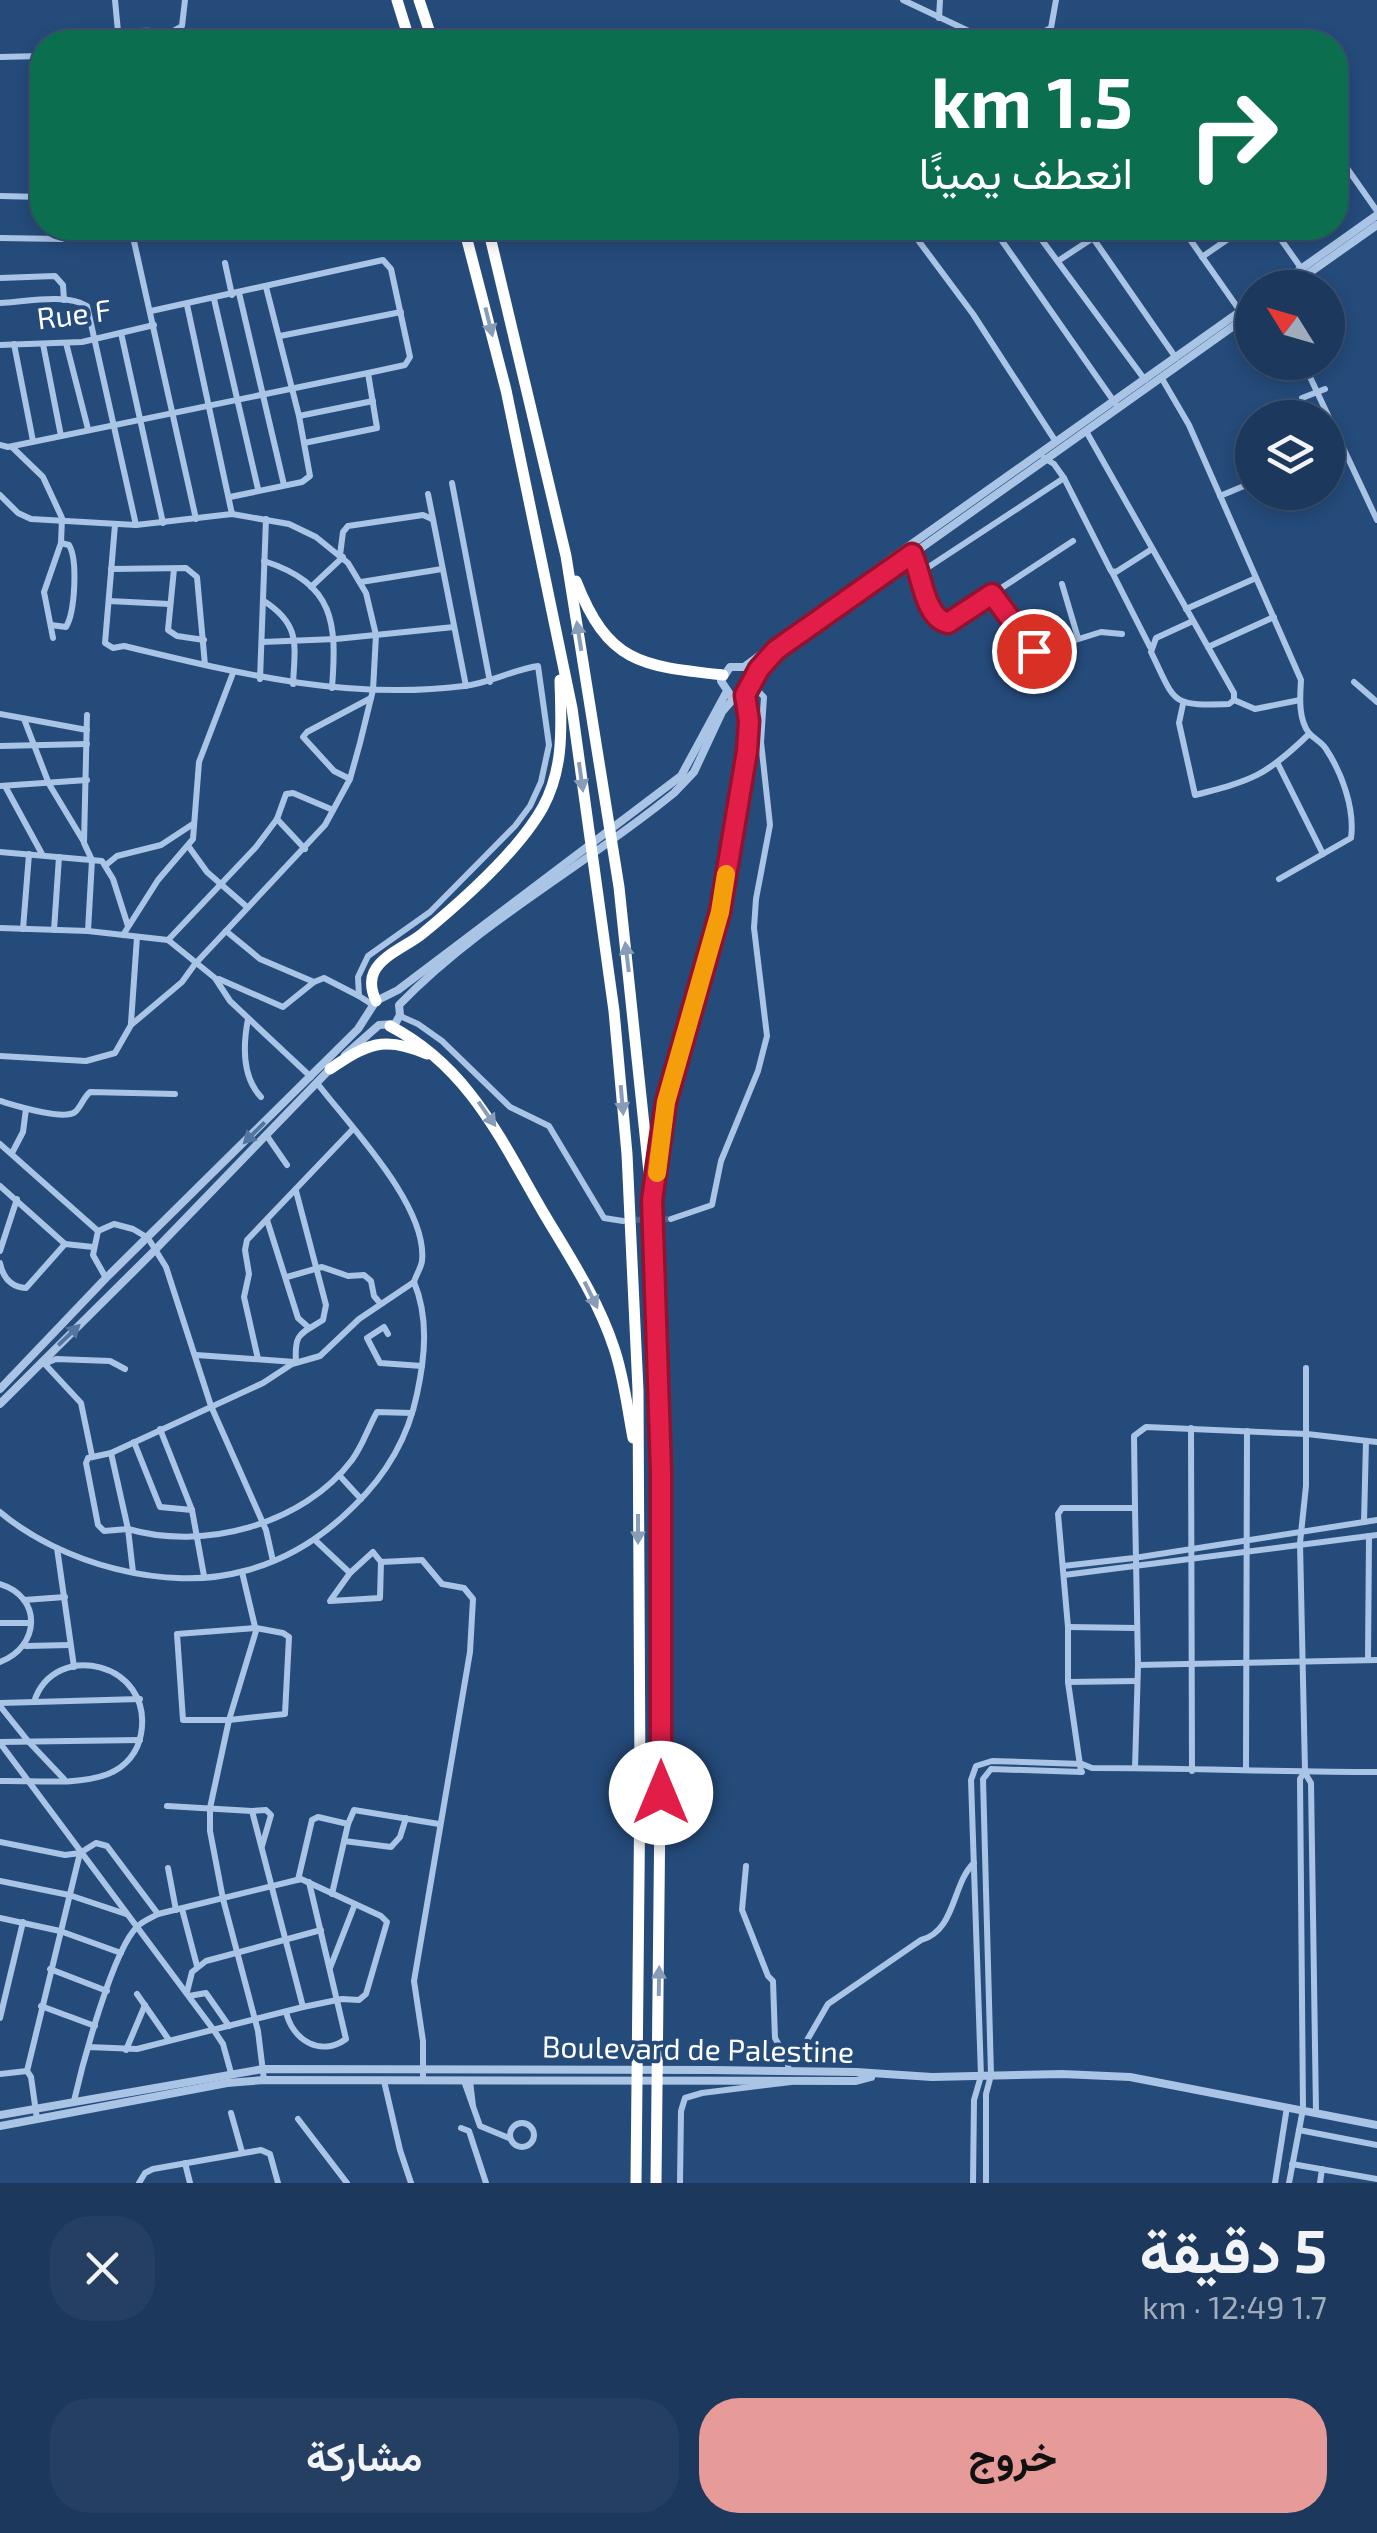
<!DOCTYPE html>
<html lang="ar">
<head>
<meta charset="utf-8">
<style>
  body { margin:0; font-family:"Exo 2",Vazirmatn,sans-serif; background:#253f62; color:#f1f3f6; direction:rtl; height:100vh; display:flex; flex-direction:column; font-size:38px; white-space:nowrap }
  * { box-sizing:border-box; margin:0 }
  p { font-size:32px; color:#a0acbb }
  .icon { flex:none; width:55px; height:55px; fill:none; stroke:currentColor; stroke-width:2; stroke-linecap:round; stroke-linejoin:round }
  .map { position:relative; height:2183px; overflow:hidden; direction:ltr }
  .details { display:flex; flex-direction:column; background:#1c385c; flex:1 }
  .details>* { flex:none }
  .top-card { position:absolute; left:30px; top:30px; width:1318px; height:210px; border-radius:40px; box-shadow:0 5px 15px #0003,0 0 0 2px #3a5272; direction:rtl; background:#0b6e4f; color:#fff; overflow:hidden }
  .needle { width:65px; rotate:307deg }
  .controls { position:absolute; left:1235px; top:270px; display:grid; gap:20px }
  .controls a { display:grid; place-items:center; width:110px; height:110px; border-radius:50%; background:#1c385c; box-shadow:0 5px 15px #0003,0 0 0 2px #3a5272; font-size:50px }
  .pin { position:absolute; display:grid; place-items:center; width:85px; height:85px; color:#fff; margin:-42px; border:5px solid #fff; border-radius:50%; box-shadow:0 2px 10px #0007 }
  .me { position:absolute; width:110px; margin:-55px; rotate:0deg; stroke-linejoin:round; filter:drop-shadow(0 0 8px #0008) }
  .turn { display:flex; align-items:center; gap:35px; height:210px; padding:0 50px; font-size:45px }
  .turn .icon { width:130px; height:130px; stroke-width:2.5 }
  .turn b { display:block; font-size:70px; line-height:85px }
  .round { display:grid; place-items:center; flex:none; width:105px; height:105px; border-radius:40px; background:#253f62 }
  .headline { display:flex; align-items:center; justify-content:space-between; height:170px; padding:0 50px }
  h1 { font-size:60px; font-weight:700; line-height:75px }
  .button { display:flex; gap:20px; margin-top:auto; padding:20px 50px }
  .button a { flex:1; height:115px; border-radius:40px; background:#e69b98; color:#111; font-size:40px; font-weight:700; line-height:115px; text-align:center }
  .button a+a { background:#253f62; color:#f1f3f6 }
  .map>svg:first-child { display:block }
</style>
</head>
<body>
<div class="map">
<svg width="1377" height="2183" viewBox="0 0 1377 2183">
  <rect width="100%" height="100%" fill="#254b7b"/>
  <g fill="none" stroke-linecap="round" stroke-linejoin="round">
    <path stroke="#46668f" stroke-width="6" stroke-dasharray="6 3" stroke-linecap="butt" d="M627,1220L671,1219"/>
    <g stroke="#a9c4e5" stroke-width="6">
      <path d="M115,0L119,42"/>
      <path d="M903,0L992,42"/>
      <path d="M939,18L940,0"/>
      <path d="M120,42C133,29 150,28 166,35L182,26L185,0"/>
      <path d="M1023,42L1051,28L1056,0"/>
      <path d="M0,57L42,56"/>
      <path d="M1335,151L1377,211"/>
      <path d="M0,196L42,197"/>
      <path d="M131,228L196,519"/>
      <path d="M909,228L973,314L1056,442"/>
      <path d="M993,228L1115,403"/>
      <path d="M1033,228L1145,380"/>
      <path d="M1086,228L1176,358"/>
      <path d="M1182,228L1240,311"/>
      <path d="M1214,228L1223,242"/>
      <path d="M1273,228L1301,268"/>
      <path d="M0,238L62,239L63,228"/>
      <path d="M1202,257L1244,228"/>
      <path d="M1058,261L1093,238"/>
      <path d="M225,263L232,295"/>
      <path d="M0,278L55,276L63,285L64,300"/>
      <path d="M239,293L284,485"/>
      <path d="M214,299L258,489"/>
      <path d="M0,303C25,302 65,293 87,306L136,525"/>
      <path d="M187,305L232,514"/>
      <path d="M121,333L163,523"/>
      <path d="M280,336L401,312"/>
      <path d="M66,343L88,429"/>
      <path d="M14,344L33,441"/>
      <path d="M43,344L61,436"/>
      <path d="M0,345L82,342L154,325"/>
      <path d="M1303,362L1377,520"/>
      <path d="M1161,377L1189,425L1301,680C1300,696 1298,719 1309,733C1314,739 1322,742 1326,749C1342,773 1355,809 1351,838L1279,879"/>
      <path d="M1302,398L1325,389"/>
      <path d="M299,416L373,401"/>
      <path d="M1086,431L1234,693V700L1229,704C1169,706 1176,703 1151,652L1156,638L1193,621"/>
      <path d="M304,443L377,428L368,373"/>
      <path d="M0,445L8,447L368,373L405,365L410,357L391,269L383,260L151,311"/>
      <path d="M12,447L43,477L62,518L61,543L44,592L53,638"/>
      <path d="M1044,458L1054,464L1064,478L1111,571L1116,572L1152,549"/>
      <path d="M452,483L490,682"/>
      <path d="M428,494L466,686"/>
      <path d="M0,495L18,513L31,519L136,525L232,514L289,524L316,537L348,563L366,593L376,635L373,690L360,743L350,779L325,825L195,964L182,982L131,1025L115,1053L86,1061L0,1056"/>
      <path d="M1220,496L1251,483"/>
      <path d="M230,497L302,482L310,476L299,416L266,287"/>
      <path d="M115,525L105,643L113,648L124,646C237,673 347,701 464,686C490,683 512,670 538,666L549,745L541,782L530,806L515,826L430,912L368,956L358,977L359,996L373,1005"/>
      <path d="M912,553C922,574 924,618 948,623L1073,541"/>
      <path d="M340,555L343,532L348,526L423,515L432,519"/>
      <path d="M264,561C335,584 337,623 332,688"/>
      <path d="M111,569L186,568L197,577L205,665"/>
      <path d="M174,569L168,630L177,636L204,640"/>
      <path d="M921,572L1064,478"/>
      <path d="M1112,572L1150,647"/>
      <path d="M361,582L442,569"/>
      <path d="M1062,584L1078,638"/>
      <path d="M311,587L343,557"/>
      <path d="M992,594L1028,648L1037,652L1101,632L1122,634"/>
      <path d="M109,601L169,604"/>
      <path d="M264,601C301,625 295,645 293,684"/>
      <path d="M1186,609L1256,578"/>
      <path d="M51,625L66,627C75,612 78,560 69,545L61,543"/>
      <path d="M262,642L336,639L454,627"/>
      <path d="M1208,647L1274,617"/>
      <path d="M260,679L266,519"/>
      <path d="M1354,682L1377,702"/>
      <path d="M1234,700L1255,709L1300,700"/>
      <path d="M1183,704L1179,723L1195,795C1253,780 1266,776 1309,734"/>
      <path d="M0,714L87,730"/>
      <path d="M87,715L84,843L92,860L88,931"/>
      <path d="M24,719L49,784L84,842"/>
      <path d="M0,746L87,744"/>
      <path d="M1278,764L1323,854"/>
      <path d="M350,779L334,771L303,737L307,732L371,698"/>
      <path d="M0,786L87,780"/>
      <path d="M5,786L42,854"/>
      <path d="M277,819L305,849"/>
      <path d="M189,847L207,872L247,907"/>
      <path d="M0,852L102,861L113,879L128,926"/>
      <path d="M106,865L117,856L161,845L193,824"/>
      <path d="M0,928L88,931L168,940L215,978L230,1001L311,1077"/>
      <path d="M23,929L29,854"/>
      <path d="M54,930L59,857"/>
      <path d="M123,935L158,880L193,839L199,762L233,673"/>
      <path d="M168,940L256,847L277,819L286,794L293,793L333,810"/>
      <path d="M219,979L283,1007L314,982L260,959L226,931"/>
      <path d="M314,982L324,978L359,996"/>
      <path d="M400,1016L418,1024L442,1041L510,1107L549,1126L604,1218L623,1221"/>
      <path d="M248,1019C243,1045 242,1077 261,1097"/>
      <path d="M131,1023L137,937"/>
      <path d="M0,1101C14,1105 63,1121 75,1112C81,1107 83,1098 90,1092L175,1094"/>
      <path d="M267,1136L287,1165"/>
      <path d="M0,1144L98,1231"/>
      <path d="M12,1153L23,1132L26,1109"/>
      <path d="M0,1186L65,1244L93,1247"/>
      <path d="M671,1219L712,1205L721,1161L758,1071L767,1036L754,928L756,899L770,825L761,742L764,697L752,685"/>
      <path d="M267,1220L298,1318L307,1326"/>
      <path d="M0,1251L17,1199"/>
      <path d="M0,1263C3,1278 11,1287 26,1288L65,1244"/>
      <path d="M287,1277L322,1267L348,1276L364,1275L371,1281L374,1296L380,1303"/>
      <path d="M106,1278L93,1255L98,1231L114,1224L133,1229L148,1238L166,1267L211,1406L266,1530L273,1561"/>
      <path d="M388,1334L384,1327L367,1338L380,1363L422,1366"/>
      <path d="M196,1355L295,1362"/>
      <path d="M258,1359L244,1297L249,1274L245,1250L247,1240L353,1129"/>
      <path d="M42,1361L81,1403L92,1456"/>
      <path d="M296,1362C294,1332 301,1334 323,1320L326,1305L296,1191"/>
      <path d="M44,1364L56,1359L110,1361L125,1369"/>
      <path d="M1191,1428L1192,1771"/>
      <path d="M160,1429L192,1510L204,1576"/>
      <path d="M134,1442L160,1507L192,1510"/>
      <path d="M111,1453L128,1529C203,1551 303,1525 352,1460C363,1445 368,1428 377,1412L412,1413"/>
      <path d="M339,1475L361,1499"/>
      <path d="M1135,1507L1134,1436L1146,1427L1307,1434L1377,1442"/>
      <path d="M0,1512C60,1563 167,1593 244,1571C287,1560 323,1537 354,1506C386,1475 408,1438 417,1394C425,1357 429,1318 414,1282C416,1275 421,1268 422,1261C428,1206 349,1125 317,1083"/>
      <path d="M1364,1522L1366,1441"/>
      <path d="M315,1540L350,1573"/>
      <path d="M57,1548L74,1667"/>
      <path d="M373,1552L381,1562L380,1598L330,1601L350,1573Z"/>
      <path d="M381,1562L422,1560L442,1584L464,1588L473,1599L470,1652L414,1981L423,2041V2080"/>
      <path d="M1063,1566L1134,1558L1377,1520"/>
      <path d="M133,1572L128,1529L104,1531L98,1525L86,1463L88,1458L111,1453L263,1383L292,1364L320,1356L359,1319L414,1282"/>
      <path d="M242,1572L256,1631L229,1720L210,1808V1831L223,1899L258,2031L264,2080"/>
      <path d="M1064,1575L1377,1535"/>
      <path d="M0,1584C43,1597 40,1647 0,1662"/>
      <path d="M24,1600L65,1597"/>
      <path d="M0,1623H30"/>
      <path d="M1068,1627L1137,1628"/>
      <path d="M256,1628L283,1633L289,1637L285,1714L229,1720H183L177,1634Z"/>
      <path d="M26,1646L70,1645"/>
      <path d="M1368,1659L1369,1536"/>
      <path d="M1138,1665L1377,1660"/>
      <path d="M1068,1682L1137,1681"/>
      <path d="M0,1703L140,1699"/>
      <path d="M0,1706L28,1741L64,1779"/>
      <path d="M0,1742L140,1740"/>
      <path d="M0,1743L213,2029L223,2044L231,2073"/>
      <path d="M1246,1769L1247,1431"/>
      <path d="M1081,1772L1068,1682V1627L1058,1514L1062,1508H1135L1138,1665L1135,1768"/>
      <path d="M1305,1773L1311,1783L1316,2112"/>
      <path d="M0,1781C34,1780 76,1786 108,1774C126,1767 138,1752 141,1734C154,1662 54,1639 34,1702"/>
      <path d="M167,1806L252,1811L303,2007"/>
      <path d="M252,1811L266,1810L271,1815L262,1846"/>
      <path d="M344,1841L391,1847L400,1837L406,1818"/>
      <path d="M0,1842L65,1855L80,1853"/>
      <path d="M746,1866L742,1910L768,1976L773,1981L775,2038L787,2059L789,2071"/>
      <path d="M168,1868L176,1910"/>
      <path d="M298,1880L312,1820L318,1817L348,1824"/>
      <path d="M0,1881L69,1895L126,1914"/>
      <path d="M332,1894L348,1824L354,1810L439,1824"/>
      <path d="M182,1909L197,1966"/>
      <path d="M0,1918L60,1931L121,1953"/>
      <path d="M330,1968L355,1904"/>
      <path d="M50,1969L107,1991"/>
      <path d="M187,1992L192,1972L206,1961L321,1930"/>
      <path d="M137,1994L169,2040"/>
      <path d="M189,1996L206,1993L229,2026"/>
      <path d="M41,2006L95,2026"/>
      <path d="M286,2012C293,2041 321,2057 346,2039L309,1882"/>
      <path d="M0,2018L23,1922"/>
      <path d="M126,2050L145,2005"/>
      <path d="M787,2059L799,2054L828,2004L921,1940C956,1931 952,1883 974,1863"/>
      <path d="M0,2074L27,2071"/>
      <path d="M384,2081L400,2150L411,2183"/>
      <path d="M464,2081L480,2126L509,2138"/>
      <path d="M470,2081L473,2106"/>
      <path d="M74,2101C82,2066 113,1948 138,1926C143,1921 151,1918 158,1914L301,1879L381,1916L387,1922L366,1994L359,2000L342,1999L303,2007L137,2049L88,2047"/>
      <path d="M231,2113L242,2152"/>
      <path d="M37,2119L31,2077L27,2071L80,1853L96,1843L107,1846L158,1914"/>
      <path d="M298,2119L347,2183"/>
      <circle cx="522" cy="2135" r="12"/>
      <path d="M461,2128L469,2131L486,2183"/>
      <path d="M1299,2130L1377,2145"/>
      <path d="M185,2163L190,2183"/>
      <path d="M1292,2164L1377,2179"/>
      <path d="M139,2183L145,2173L153,2169L261,2150L270,2154L278,2183"/>
      <path d="M680,2183L681,2111L685,2098L702,2093L791,2082"/>
      <path d="M973,2183L974,2100L981,2076L971,1780L976,1766L992,1761L1082,1764L1092,1768C1187,1768 1282,1772 1377,1772"/>
      <path d="M986,2183V2094L991,2075L983,1779L991,1769L1082,1772"/>
      <path d="M1275,2183L1287,2107"/>
      <path d="M1289,2183L1303,2109L1300,1779L1305,1771L1300,1543L1306,1486V1368"/>
      <path d="M1320,2183L1322,2169"/>
    </g>
    <g stroke="#a9c4e5" stroke-width="8">
      <path d="M1274,288L1377,215"/>
      <path d="M1288,288L1377,225"/>
      <path d="M731,696L721,681L730,667H744L889,560L1252,303"/>
      <path d="M345,1055L379,1025L395,1024L400,1015L399,1005C479,922 585,866 674,793L694,772L722,712L735,697L748,692L759,669L776,651L1252,313"/>
      <path d="M0,1389L106,1278L358,1029L376,1001L398,990L681,776L726,693"/>
      <path d="M0,1404L154,1251L331,1068"/>
      <path d="M0,2115L263,2069L712,2070L856,2072L932,2077L1062,2074L1130,2077L1377,2125"/>
      <path d="M0,2126L227,2083L264,2080L856,2081L871,2077"/>
    </g>
    <g stroke="#fff" stroke-width="11">
      <path d="M397,0L410,42"/>
      <path d="M419,0L433,42"/>
      <path d="M464,228L506,390L572,708L614,1011L627,1154L638,1390L640,1780L636,2183"/>
      <path d="M488,228L566,556L619,887L652,1201L660,1406L662,1614L656,2183"/>
      <path d="M576,581C608,663 640,666 723,675"/>
      <path d="M376,1001C372,992 369,982 374,972C382,955 407,946 422,934C462,901 518,852 543,807C565,766 561,724 560,680"/>
      <path d="M390,1026C469,1067 501,1140 543,1212C569,1256 598,1299 614,1348C624,1377 627,1407 633,1438"/>
      <path d="M330,1069C367,1044 384,1035 427,1054"/>
      <path d="M655,1185L667,1102L693,996L720,911L747,751L749,721L745,695"/>
    </g>
  </g>
  <defs><path id="oneway-solid" d="M-6-.8H1V-3.2L6.5 0L1 3.2V.8H-6Z" transform="scale(2.5)"/></defs>
  <g fill="#879cb6">
    <use href="#oneway-solid" transform="translate(489 322) rotate(76)"/>
    <use href="#oneway-solid" transform="translate(579 636) rotate(-99)"/>
    <use href="#oneway-solid" transform="translate(581 777) rotate(82)"/>
    <use href="#oneway-solid" transform="translate(627 957) rotate(-97)"/>
    <use href="#oneway-solid" transform="translate(622 1100) rotate(85)"/>
    <use href="#oneway-solid" transform="translate(487 1114) rotate(55)"/>
    <use href="#oneway-solid" transform="translate(591 1295) rotate(64)"/>
    <use href="#oneway-solid" transform="translate(638 1529) rotate(90)"/>
    <use href="#oneway-solid" transform="translate(659 1981) rotate(-89)"/>
  </g>
  <g fill="#5375a0">
    <use href="#oneway-solid" transform="translate(254 1133) rotate(135)"/>
    <use href="#oneway-solid" transform="translate(69 1335) rotate(-44)"/>
  </g>
  <g fill="none" stroke-linecap="round" stroke-linejoin="round">
    <defs>
      <path id="route" d="M661,1793V1472L652,1200L666,1102L720,912L747,751L749,721L745,695L759,669L776,650L912,554C922,574 924,618 948,623L992,594L1034,651"/>
    </defs>
    <use href="#route" stroke="#92132f" stroke-width="25"/>
    <use href="#route" stroke="#e11d48" stroke-width="18"/>
    <path stroke="#f59e0b" stroke-width="18" d="M657,1173L666,1102L720,912L726,874"/>
  </g>
  <g text-anchor="middle" stroke-width="8" stroke-linejoin="round" paint-order="stroke">
    <g font-size="30" fill="#fff" stroke="#254b7b">
      <text transform="translate(74 315) rotate(-7)" y="10">Rue F</text>
      <text transform="translate(698 2050) rotate(1)" y="10">Boulevard de Palestine</text>
    </g>
  </g>
</svg>
<div class="controls">
<a><svg class="needle" viewBox="-14 -14 28 28"><path d="M0-13l5 13h-10z" fill="#e53935"/><path d="M0 13l5-13h-10z" fill="#a0acbb"/></svg></a>
<a><svg class="icon" aria-label="layers" viewBox="0 0 24 24"><path d="M12 4l9 5-9 5-9-5zM3 14l9 5 9-5"/></svg></a>
</div>
<div class="pin" style="left:1034px;top:651px;background:#d93025"><svg class="icon" aria-label="arrive" viewBox="0 0 24 24"><path d="M6 21V4h12l-3 4 3 4H6"/></svg></div>
<svg class="me" style="left:661px;top:1793px" viewBox="-20 -20 40 40"><circle r="19" fill="#fff"/><path d="M0-13L10 11 0 6-10 11z" fill="#e11d48"/></svg>
<div class="top-card">
<div class="turn"><svg class="icon" aria-label="right" viewBox="0 0 24 24"><path d="M7 20v-9h11M14 6l5 5-5 5"/></svg><div><b>1.5 km</b>انعطف يمينًا</div></div>
</div>
</div>
<section class="details">
<div class="headline"><div><h1>5 دقيقة</h1><p>1.7 km · 12:49</p></div><a class="round"><svg class="icon" aria-label="close" viewBox="0 0 24 24"><path d="M6 6l12 12M18 6L6 18"/></svg></a></div>
<div class="button"><a>خروج</a><a>مشاركة</a></div>
</section>
</body>
</html>
